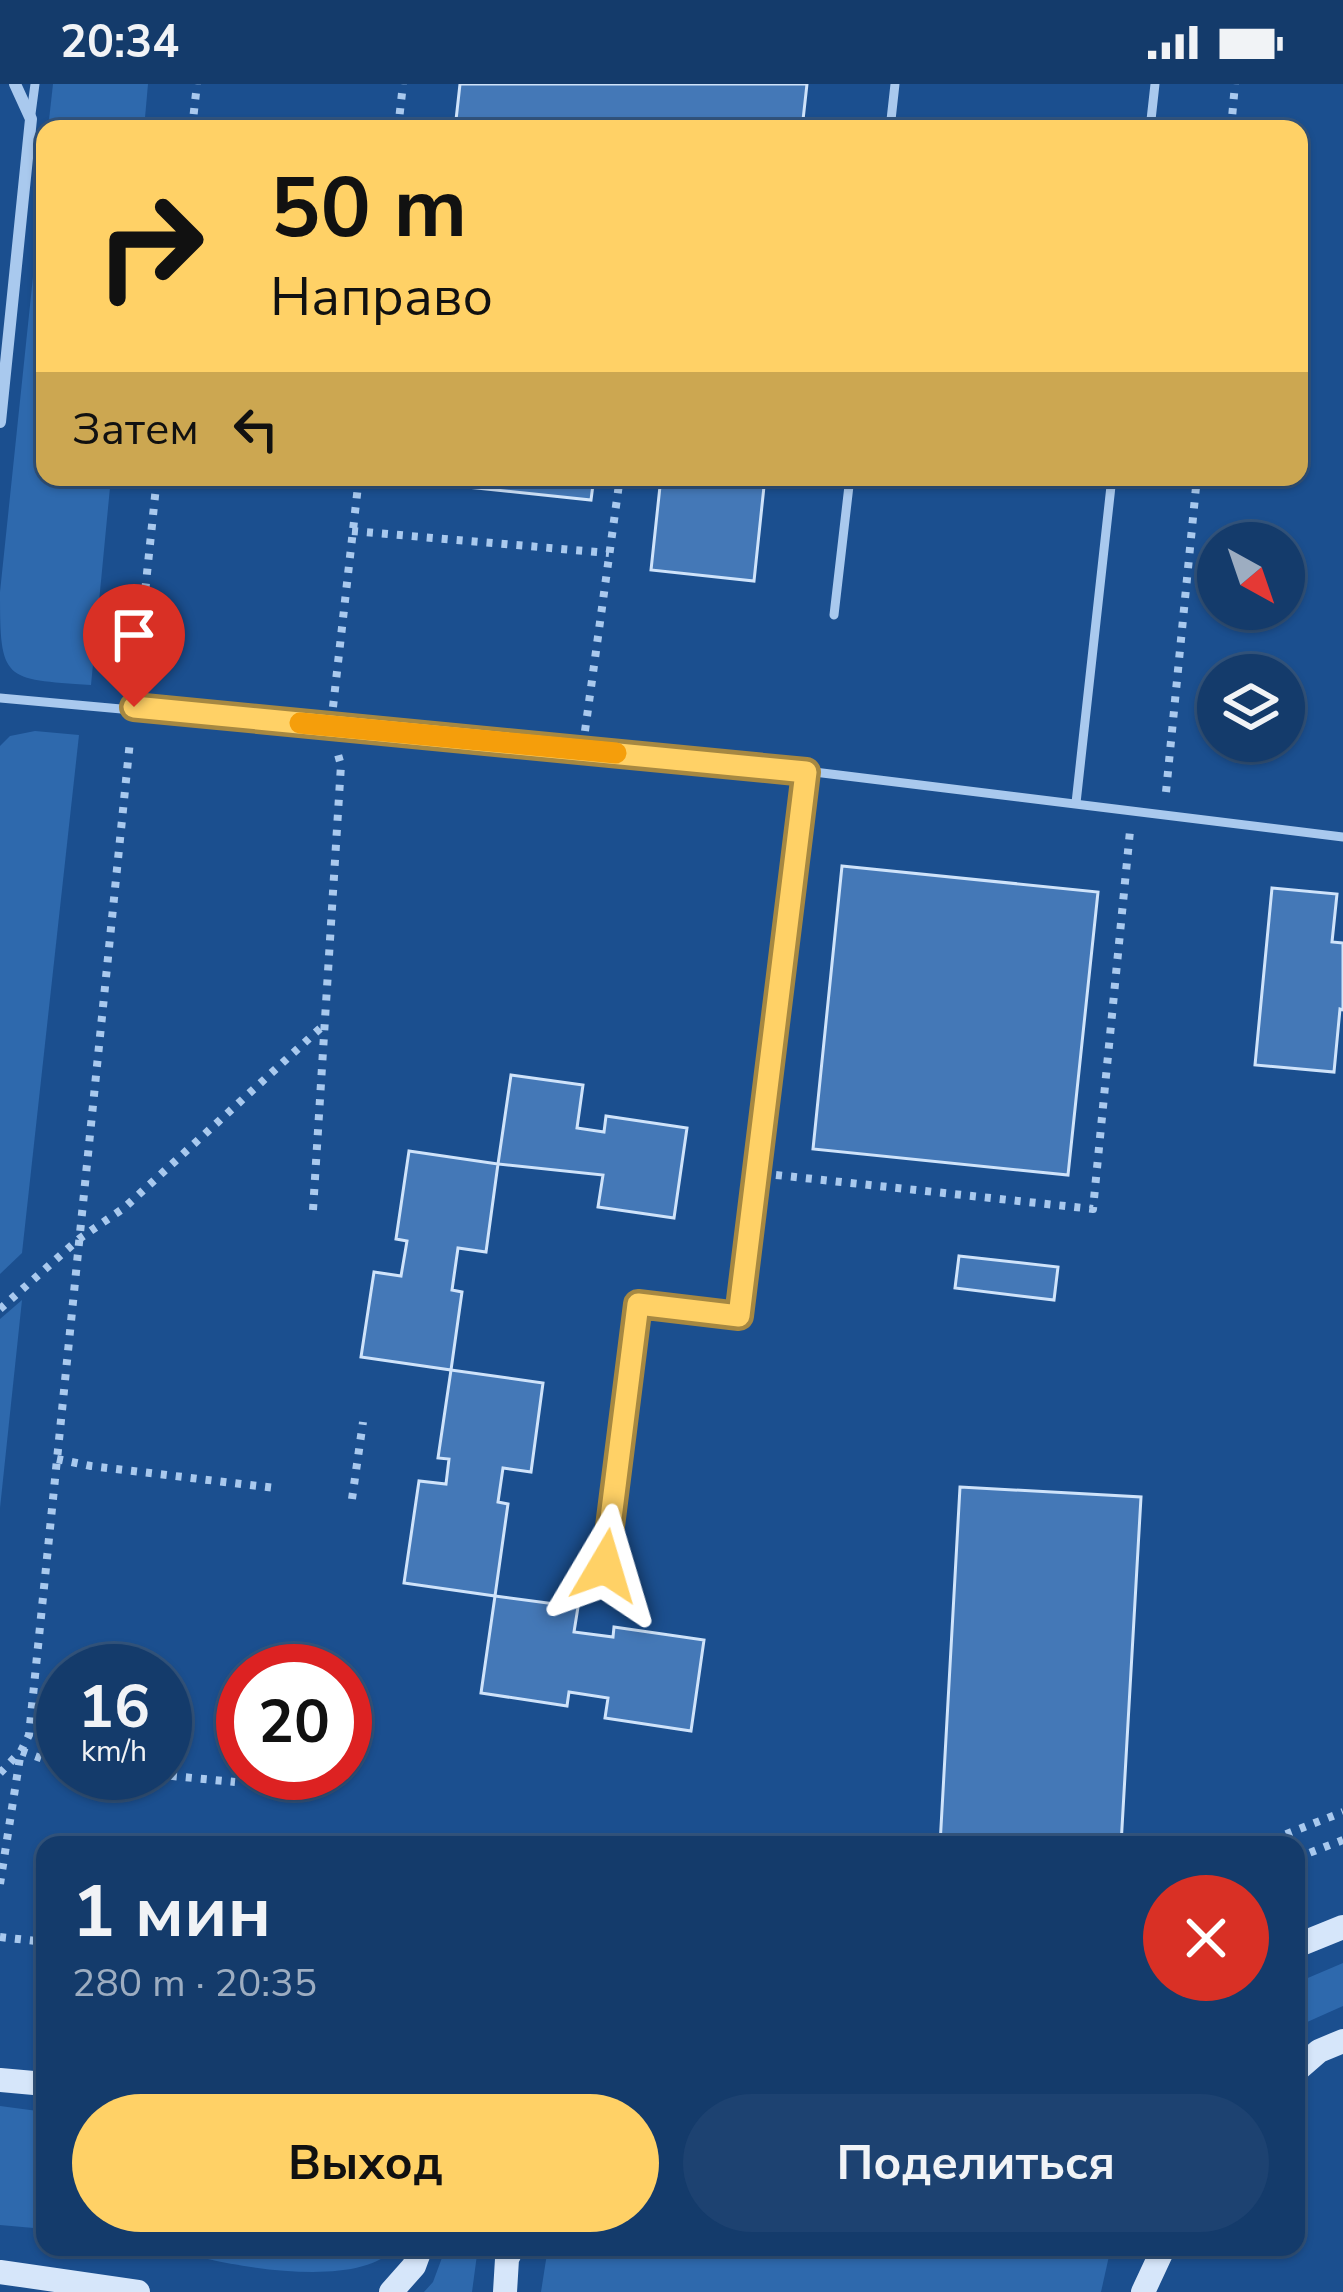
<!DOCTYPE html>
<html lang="ru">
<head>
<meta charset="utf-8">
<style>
  body { margin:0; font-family:"Nunito Sans",sans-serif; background:#1d4271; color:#f1f3f6; height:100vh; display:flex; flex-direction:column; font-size:45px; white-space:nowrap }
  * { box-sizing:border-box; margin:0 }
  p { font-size:39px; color:#9dadc1 }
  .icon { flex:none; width:66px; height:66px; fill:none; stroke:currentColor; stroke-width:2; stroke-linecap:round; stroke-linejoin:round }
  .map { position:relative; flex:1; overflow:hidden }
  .details { position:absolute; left:36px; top:1752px; width:1269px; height:420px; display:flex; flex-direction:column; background:#143b6b; border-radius:24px; box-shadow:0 3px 9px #0004,0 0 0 3px #33557e }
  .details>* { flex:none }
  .guide { position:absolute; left:36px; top:36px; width:1272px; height:366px; border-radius:24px; box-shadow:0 3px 9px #0004,0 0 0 3px #33557e; background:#ffd166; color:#111; overflow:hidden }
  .needle { width:78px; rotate:140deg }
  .tools { position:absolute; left:1197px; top:438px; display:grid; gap:24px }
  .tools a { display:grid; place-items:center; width:108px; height:108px; border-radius:50%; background:#143b6b; box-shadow:0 3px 9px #0004,0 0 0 3px #33557e; font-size:60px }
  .speed { position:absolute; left:36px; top:1560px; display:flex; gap:24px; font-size:60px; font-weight:700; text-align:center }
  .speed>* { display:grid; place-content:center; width:156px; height:156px; border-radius:50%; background:#143b6b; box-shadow:0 3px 9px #0004,0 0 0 3px #33557e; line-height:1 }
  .speed small { font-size:30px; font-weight:400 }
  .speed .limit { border:18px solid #d22; background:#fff; color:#111 }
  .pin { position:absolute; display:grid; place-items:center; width:102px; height:102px; color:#fff; margin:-123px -51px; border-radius:50% 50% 50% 0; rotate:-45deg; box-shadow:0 0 12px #0007 }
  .pin .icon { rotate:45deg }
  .me { position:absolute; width:132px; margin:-66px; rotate:7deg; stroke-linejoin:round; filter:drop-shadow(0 0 9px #0008) }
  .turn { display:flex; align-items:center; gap:42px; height:252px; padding:0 36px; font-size:54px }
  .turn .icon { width:156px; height:156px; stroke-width:2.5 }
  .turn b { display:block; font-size:84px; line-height:102px }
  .then { display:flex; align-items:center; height:114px; padding:0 36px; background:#0003; gap:24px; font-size:45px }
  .round { display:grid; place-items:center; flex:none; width:126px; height:126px; border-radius:63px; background:#1d4271 }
  .head { display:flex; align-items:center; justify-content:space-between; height:204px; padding:0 36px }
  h1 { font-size:72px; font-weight:700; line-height:90px }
  .button { display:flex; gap:24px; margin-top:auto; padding:24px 36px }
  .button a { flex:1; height:138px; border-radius:72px; background:#ffd166; color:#111; font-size:48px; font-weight:700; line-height:138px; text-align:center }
  .button a+a { background:#1d4271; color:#f1f3f6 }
  .status { display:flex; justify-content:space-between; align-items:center; height:84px; padding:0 60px; background:#143b6b; direction:ltr }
  .status svg { height:33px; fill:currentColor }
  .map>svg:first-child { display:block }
</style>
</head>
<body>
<div class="status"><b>20:34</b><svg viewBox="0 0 49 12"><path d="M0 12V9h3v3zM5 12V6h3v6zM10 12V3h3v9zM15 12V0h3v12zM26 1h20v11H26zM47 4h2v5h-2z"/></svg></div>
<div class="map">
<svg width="1343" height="2208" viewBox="0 0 1343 2208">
  <rect width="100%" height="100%" fill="#1b4f8f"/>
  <g fill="#2e69ad">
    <path d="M53,0H148L144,45H48Z"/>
    <path d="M45,78V393H111L91,601C3,595 0,597 0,508Z"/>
    <path d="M35,647L79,651L22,1169L0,1190V662L10,652Z"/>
    <path d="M22,1216L0,1424V1235Z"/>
    <path d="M1343,1879V1922L1296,1943V1899Z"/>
    <path d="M0,2022L45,2028V2145L0,2141Z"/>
    <path d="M162,2163H395C360,2208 222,2182 162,2163Z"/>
    <path d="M446,2163H478L472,2208H424L433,2198Z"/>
    <path d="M548,2163H1111L1101,2208H541Z"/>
  </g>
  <g fill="#4478b7" stroke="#cfe3fa" stroke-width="3">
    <path d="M460,0H807L802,45H455Z"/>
    <path d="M419,393H594L591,416L418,398Z"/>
    <path d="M661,393H765L754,497L651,486Z"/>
    <path d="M842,782L1098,808L1068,1091L813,1065Z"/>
    <path d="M1272,804L1337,810L1332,858L1343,859V926L1340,925L1334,988L1255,981Z"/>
    <path d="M511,991L583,1001L577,1044L604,1048L606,1032L687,1044L674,1134L598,1123L603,1091L498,1080Z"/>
    <path d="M409,1067L498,1080L486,1168L458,1164L452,1206L462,1208L451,1286L361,1273L374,1188L401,1192L407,1157L396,1155Z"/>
    <path d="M959,1172L1058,1183L1054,1216L955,1204Z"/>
    <path d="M451,1286L543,1299L531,1388L503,1384L498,1418L508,1420L495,1512L404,1499L419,1397L446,1400L449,1375L438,1374Z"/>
    <path d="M960,1403L1141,1413L1121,1761H940Z"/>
    <path d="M495,1512L578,1523L574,1548L613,1553L614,1543L704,1556L691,1647L605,1634L608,1614L569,1608L567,1622L481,1609Z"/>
  </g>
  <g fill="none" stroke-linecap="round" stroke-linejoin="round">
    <g stroke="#a9c9ee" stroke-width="8" stroke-dasharray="6 9" stroke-linecap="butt">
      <path d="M192,45L197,0"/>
      <path d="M398,45L403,0"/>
      <path d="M1231,45L1235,0"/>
      <path d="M352,447L609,469"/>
      <path d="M136,595L157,393"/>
      <path d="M333,623L359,393"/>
      <path d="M585,647L620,393"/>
      <path d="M1166,708L1197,393"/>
      <path d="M776,1091L1093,1125L1130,747"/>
      <path d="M313,1126L341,681L337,667"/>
      <path d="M0,1225L79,1155L124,1124L326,939"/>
      <path d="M57,1375L91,1382L275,1404"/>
      <path d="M352,1415L363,1338"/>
      <path d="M0,1689L21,1667L29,1651L130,657"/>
      <path d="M141,1689L235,1698"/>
      <path d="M1258,1761L1343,1728"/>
      <path d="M1296,1774L1343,1756"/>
      <path d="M0,1800L21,1667L63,1682"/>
      <path d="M0,1853L45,1858"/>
    </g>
    <g stroke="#a9c9ee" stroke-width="9">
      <path d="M31,30L35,0"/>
      <path d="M890,45L895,0"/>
      <path d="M1150,45L1155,0"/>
      <path d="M834,531L850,393"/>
      <path d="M0,614L806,687L1343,753"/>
      <path d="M1076,719L1112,393"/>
      <path d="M605,1482L638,1220L739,1232L806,687"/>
    </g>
    <path stroke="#a9c9ee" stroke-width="12" d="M0,338L31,35L15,0"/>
    <g stroke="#d6e6fa" stroke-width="24">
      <path d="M1296,1862L1343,1843"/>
      <path d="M1296,1987L1319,1967L1343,1957"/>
      <path d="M0,1996L45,2000"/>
      <path d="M0,2188L138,2208"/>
      <path d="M391,2208L414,2182L421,2163"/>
      <path d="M505,2208L507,2175L513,2163"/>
      <path d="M1143,2208L1164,2163"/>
    </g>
  </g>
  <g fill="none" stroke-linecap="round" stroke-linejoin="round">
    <defs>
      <path id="route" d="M134,623L806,688L739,1232L638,1220L605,1482"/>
    </defs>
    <use href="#route" stroke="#a68842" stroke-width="30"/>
    <use href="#route" stroke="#ffd166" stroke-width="21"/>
    <path stroke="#f59e0b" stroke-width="21" d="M300,639L616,669"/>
  </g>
</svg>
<div class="tools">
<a><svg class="needle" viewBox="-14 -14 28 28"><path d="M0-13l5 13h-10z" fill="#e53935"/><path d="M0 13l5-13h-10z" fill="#9dadc1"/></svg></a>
<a><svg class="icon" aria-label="layers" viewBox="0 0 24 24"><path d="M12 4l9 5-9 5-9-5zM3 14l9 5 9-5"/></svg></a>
</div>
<div class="speed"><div>16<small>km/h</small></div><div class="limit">20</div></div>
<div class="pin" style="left:134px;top:623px;background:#d93025"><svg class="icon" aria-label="arrive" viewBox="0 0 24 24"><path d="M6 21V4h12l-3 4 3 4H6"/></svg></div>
<svg class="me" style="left:605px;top:1482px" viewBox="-20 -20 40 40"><path d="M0-17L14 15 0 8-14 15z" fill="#ffd166" stroke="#fff" stroke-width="4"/></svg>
<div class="guide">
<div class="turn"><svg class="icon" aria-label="right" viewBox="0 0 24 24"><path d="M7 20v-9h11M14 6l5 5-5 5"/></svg><div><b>50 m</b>Направо</div></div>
<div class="then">Затем<svg class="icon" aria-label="left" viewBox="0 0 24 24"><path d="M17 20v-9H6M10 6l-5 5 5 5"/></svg></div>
</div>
<section class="details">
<div class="head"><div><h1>1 мин</h1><p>280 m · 20:35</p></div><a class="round" style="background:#d93025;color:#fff"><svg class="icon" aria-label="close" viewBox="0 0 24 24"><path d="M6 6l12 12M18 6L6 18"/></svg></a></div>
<div class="button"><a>Выход</a><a>Поделиться</a></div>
</section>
</div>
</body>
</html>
